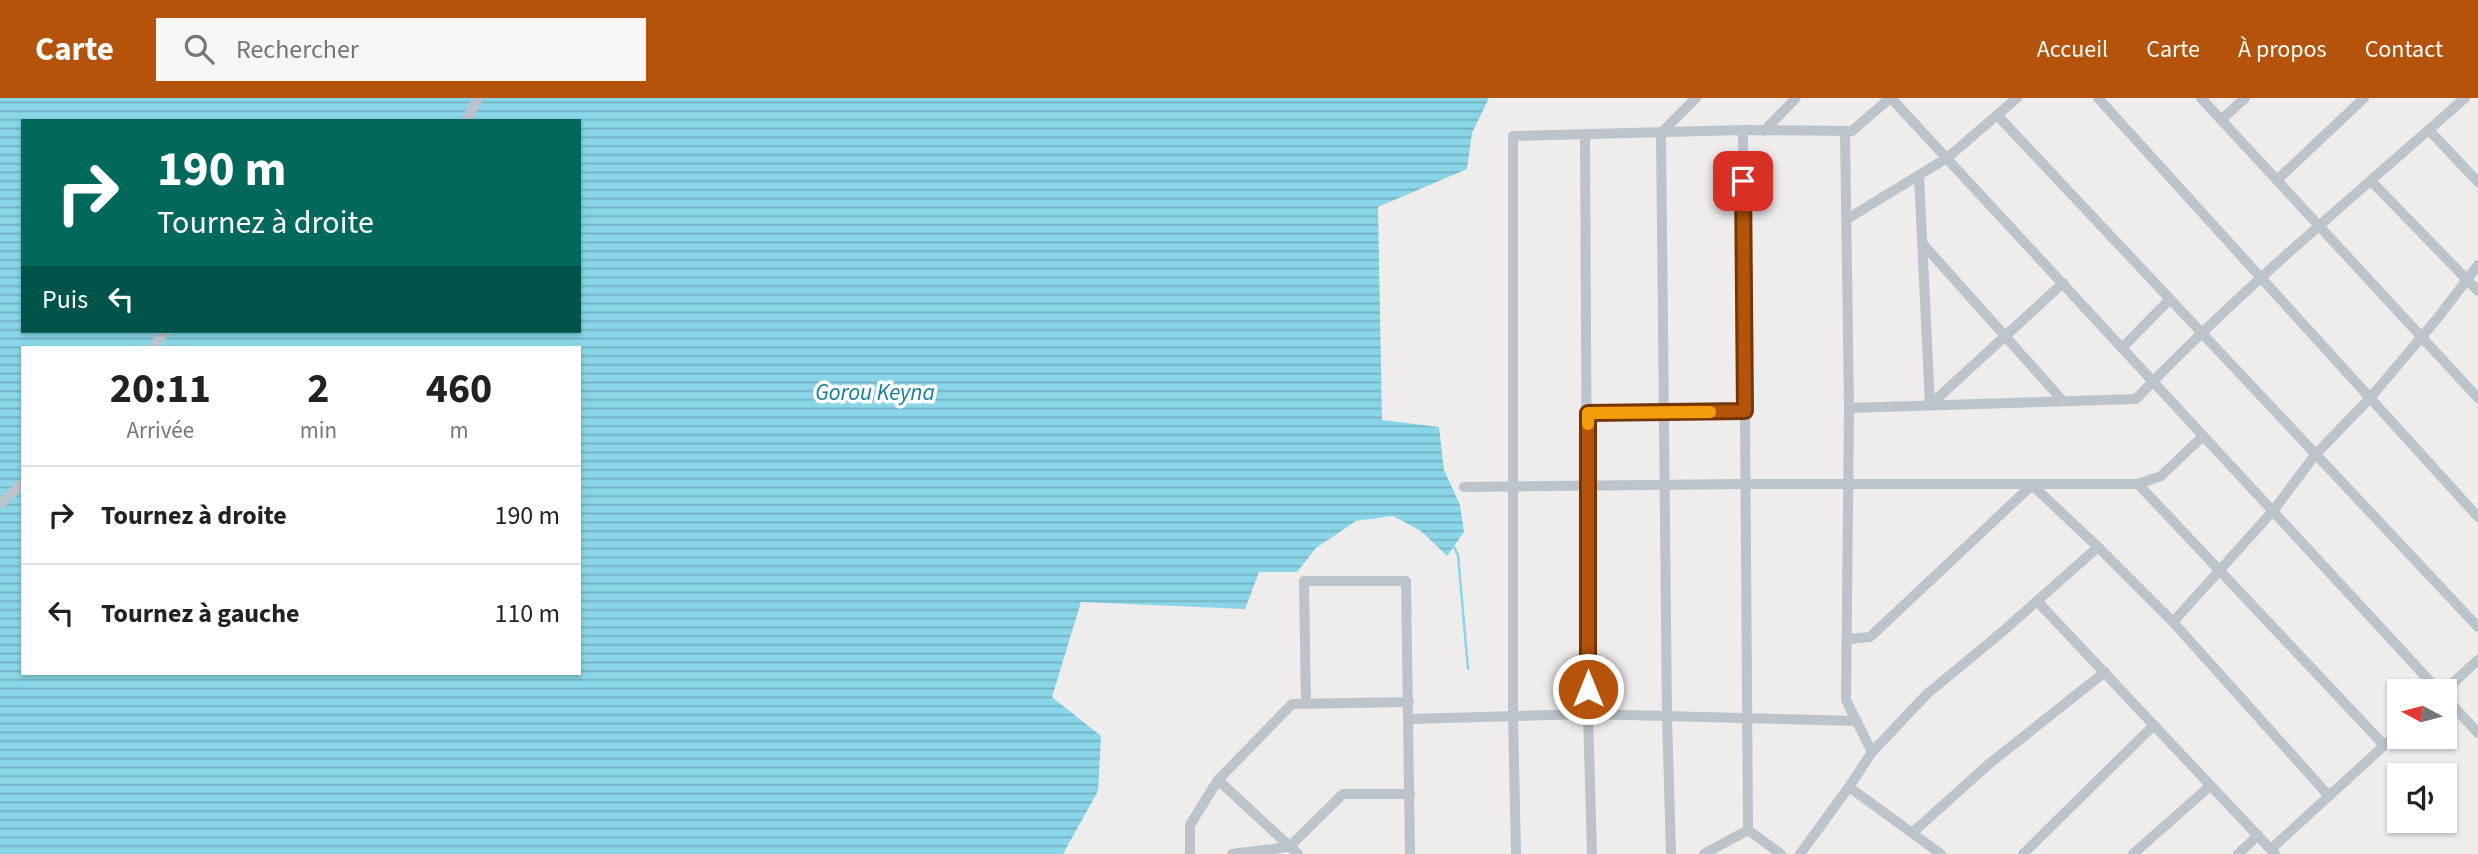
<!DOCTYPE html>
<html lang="fr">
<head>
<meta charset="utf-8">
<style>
  body { margin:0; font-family:"Source Sans 3",sans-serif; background:#f6f6f6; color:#222; height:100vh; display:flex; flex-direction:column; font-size:26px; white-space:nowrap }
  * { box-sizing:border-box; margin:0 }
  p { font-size:23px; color:#767676 }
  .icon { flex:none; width:38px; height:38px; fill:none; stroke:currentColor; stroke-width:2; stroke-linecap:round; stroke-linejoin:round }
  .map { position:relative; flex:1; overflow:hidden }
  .drawer { position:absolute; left:21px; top:248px; width:560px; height:329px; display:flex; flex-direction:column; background:#fff; border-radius:0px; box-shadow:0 2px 5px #0004 }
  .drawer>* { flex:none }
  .banner { position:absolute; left:21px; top:21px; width:560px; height:214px; border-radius:0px; box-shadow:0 2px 5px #0004; background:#00695c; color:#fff; overflow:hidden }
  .needle { width:46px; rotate:277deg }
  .buttons { position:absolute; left:2387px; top:581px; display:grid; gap:14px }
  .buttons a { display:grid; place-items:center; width:70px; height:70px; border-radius:0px; background:#fff; box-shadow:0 2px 5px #0004; font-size:35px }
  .pin { position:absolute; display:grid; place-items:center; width:60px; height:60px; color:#fff; margin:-30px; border-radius:14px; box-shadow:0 4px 10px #0006 }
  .me { position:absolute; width:77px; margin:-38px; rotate:0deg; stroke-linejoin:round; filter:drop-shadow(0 0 5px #0008) }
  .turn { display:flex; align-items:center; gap:24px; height:147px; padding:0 21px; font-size:32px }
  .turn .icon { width:91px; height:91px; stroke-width:2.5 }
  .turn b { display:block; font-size:49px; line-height:60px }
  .then { display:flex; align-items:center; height:66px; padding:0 21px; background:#0003; gap:14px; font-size:26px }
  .eta { display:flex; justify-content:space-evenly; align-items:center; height:119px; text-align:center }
  .eta b { font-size:42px; font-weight:700; line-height:49px }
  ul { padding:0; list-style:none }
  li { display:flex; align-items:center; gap:21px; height:98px; padding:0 21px; border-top:2px solid #e0e0e0 }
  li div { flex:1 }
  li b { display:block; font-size:26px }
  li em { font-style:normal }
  header { display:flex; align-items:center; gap:42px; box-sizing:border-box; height:98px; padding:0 35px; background:#b45309; color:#fff }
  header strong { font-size:33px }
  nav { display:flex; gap:38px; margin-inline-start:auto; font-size:24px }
  .search { width:490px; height:63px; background:#f6f6f6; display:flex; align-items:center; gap:18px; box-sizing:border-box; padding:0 24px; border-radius:0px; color:#767676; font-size:26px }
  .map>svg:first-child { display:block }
</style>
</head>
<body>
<header>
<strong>Carte</strong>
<div class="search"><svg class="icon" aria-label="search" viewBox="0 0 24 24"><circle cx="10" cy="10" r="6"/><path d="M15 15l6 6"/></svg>Rechercher</div>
<nav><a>Accueil</a><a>Carte</a><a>À propos</a><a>Contact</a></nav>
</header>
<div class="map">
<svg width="2478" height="756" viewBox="0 0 2478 756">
  <defs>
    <pattern id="water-rules" width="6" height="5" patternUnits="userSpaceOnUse" patternTransform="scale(1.75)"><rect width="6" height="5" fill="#89d6e8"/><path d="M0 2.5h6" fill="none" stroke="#72b0bf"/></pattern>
  </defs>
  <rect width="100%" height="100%" fill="#efecec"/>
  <path fill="url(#water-rules)" fill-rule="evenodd" d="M0,0H1489L1472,35L1467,71L1378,109L1382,322L1439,329L1444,372L1460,407L1464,434L1447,458L1421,433L1393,418L1356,423L1316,450L1297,474H1259L1245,511L1081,504L1052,599L1101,638L1098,693L1063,756H0ZM23,23H579V233H23ZM23,250H579V576H23Z"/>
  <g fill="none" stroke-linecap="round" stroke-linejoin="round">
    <path stroke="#89d6e8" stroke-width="2.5" d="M1453,447L1458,457L1468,571"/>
    <g stroke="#bbc4cb" stroke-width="10">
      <path d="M1891,0L2439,593"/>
      <path d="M2098,0L2478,419"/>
      <path d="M2201,0L2478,300"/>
      <path d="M1998,18L2478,529"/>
      <path d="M2221,22L2245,0"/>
      <path d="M466,23L478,0"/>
      <path d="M1743,32L1748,732"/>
      <path d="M2429,32L2478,84"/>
      <path d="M1764,33L1796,0"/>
      <path d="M1845,33L1849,310L1846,602L1872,654"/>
      <path d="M1585,37L1588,616L1592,756"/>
      <path d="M1919,78L1930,307"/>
      <path d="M2277,82L2364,0"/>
      <path d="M2371,83L2478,193"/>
      <path d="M1847,121L1947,60L2017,0"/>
      <path d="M1922,145L2063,303"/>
      <path d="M154,250L164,233"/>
      <path d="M2122,250L2169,202"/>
      <path d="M1930,307L2063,185"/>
      <path d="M1849,310L2136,301C2239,193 2354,98 2465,0"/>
      <path d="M1588,315L1745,313"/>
      <path d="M2138,386L2161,378L2203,338"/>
      <path d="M1464,389L1745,386H2138L2384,647"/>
      <path d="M0,406L23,385"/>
      <path d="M2037,503L2275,756"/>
      <path d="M2173,524L2273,413L2315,357L2370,300L2436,222L2478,167"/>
      <path d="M1847,541L1870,539L2032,387L2098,449L2173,524L2329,698"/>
      <path d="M2444,593L2478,562"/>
      <path d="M2445,599L2478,635"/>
      <path d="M1306,606L1304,483H1406L1410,756"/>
      <path d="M1409,621L1588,616L1857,623"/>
      <path d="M1849,689L1941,756"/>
      <path d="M1748,732L1781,756"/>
      <path d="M1912,735L1989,666L2105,574"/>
      <path d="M2271,751L2399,634"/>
      <path d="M1190,756V727L1218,682"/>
      <path d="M1232,756L1289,749L1343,696H1410"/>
      <path d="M1298,756L1218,682L1292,606L1409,604"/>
      <path d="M1516,756L1513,618V38L1743,32L1852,33L1890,0"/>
      <path d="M1671,756L1667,618L1661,35L1696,0"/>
      <path d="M1704,756L1748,732"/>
      <path d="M1800,756L1849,689L1872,654L1927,596L2002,534L2098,449"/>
      <path d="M2023,756L2154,627"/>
      <path d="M2133,756L2210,688"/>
      <path d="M2238,756L2258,737"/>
    </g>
  </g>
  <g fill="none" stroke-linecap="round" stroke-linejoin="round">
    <defs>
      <path id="route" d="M1588,591V315L1745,313L1743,83"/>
    </defs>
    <use href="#route" stroke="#753606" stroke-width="18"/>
    <use href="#route" stroke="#b45309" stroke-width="12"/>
    <path stroke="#f59e0b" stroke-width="12" d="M1588,326V315L1710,314"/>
  </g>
  <g text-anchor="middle" stroke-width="7" stroke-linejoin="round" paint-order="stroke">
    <g font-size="23" font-style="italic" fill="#117f99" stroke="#fff">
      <text x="875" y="302">Gorou Keyna</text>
    </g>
  </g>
</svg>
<div class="buttons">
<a><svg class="needle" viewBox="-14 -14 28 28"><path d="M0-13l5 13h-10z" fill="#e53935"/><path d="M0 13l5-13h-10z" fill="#767676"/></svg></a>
<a><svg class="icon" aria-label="sound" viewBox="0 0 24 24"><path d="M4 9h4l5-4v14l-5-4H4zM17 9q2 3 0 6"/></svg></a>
</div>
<div class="pin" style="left:1743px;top:83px;background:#d93025"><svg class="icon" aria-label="arrive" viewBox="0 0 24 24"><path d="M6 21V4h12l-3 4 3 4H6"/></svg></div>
<svg class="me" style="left:1588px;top:591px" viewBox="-20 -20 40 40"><circle r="17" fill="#b45309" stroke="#fff" stroke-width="3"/><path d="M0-11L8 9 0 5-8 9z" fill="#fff"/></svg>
<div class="banner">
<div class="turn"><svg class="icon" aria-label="right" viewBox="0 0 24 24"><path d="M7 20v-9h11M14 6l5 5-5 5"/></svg><div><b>190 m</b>Tournez à droite</div></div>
<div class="then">Puis<svg class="icon" aria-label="left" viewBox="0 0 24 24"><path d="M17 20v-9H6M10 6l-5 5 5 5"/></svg></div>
</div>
<section class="drawer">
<div class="eta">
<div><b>20:11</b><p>Arrivée</p></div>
<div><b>2</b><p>min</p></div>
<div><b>460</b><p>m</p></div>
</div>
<ul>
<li><svg class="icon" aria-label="right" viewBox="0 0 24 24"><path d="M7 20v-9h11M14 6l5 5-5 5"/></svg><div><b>Tournez à droite</b></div><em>190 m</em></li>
<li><svg class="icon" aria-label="left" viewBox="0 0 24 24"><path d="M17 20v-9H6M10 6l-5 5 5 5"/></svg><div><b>Tournez à gauche</b></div><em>110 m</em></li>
</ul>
</section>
</div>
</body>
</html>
